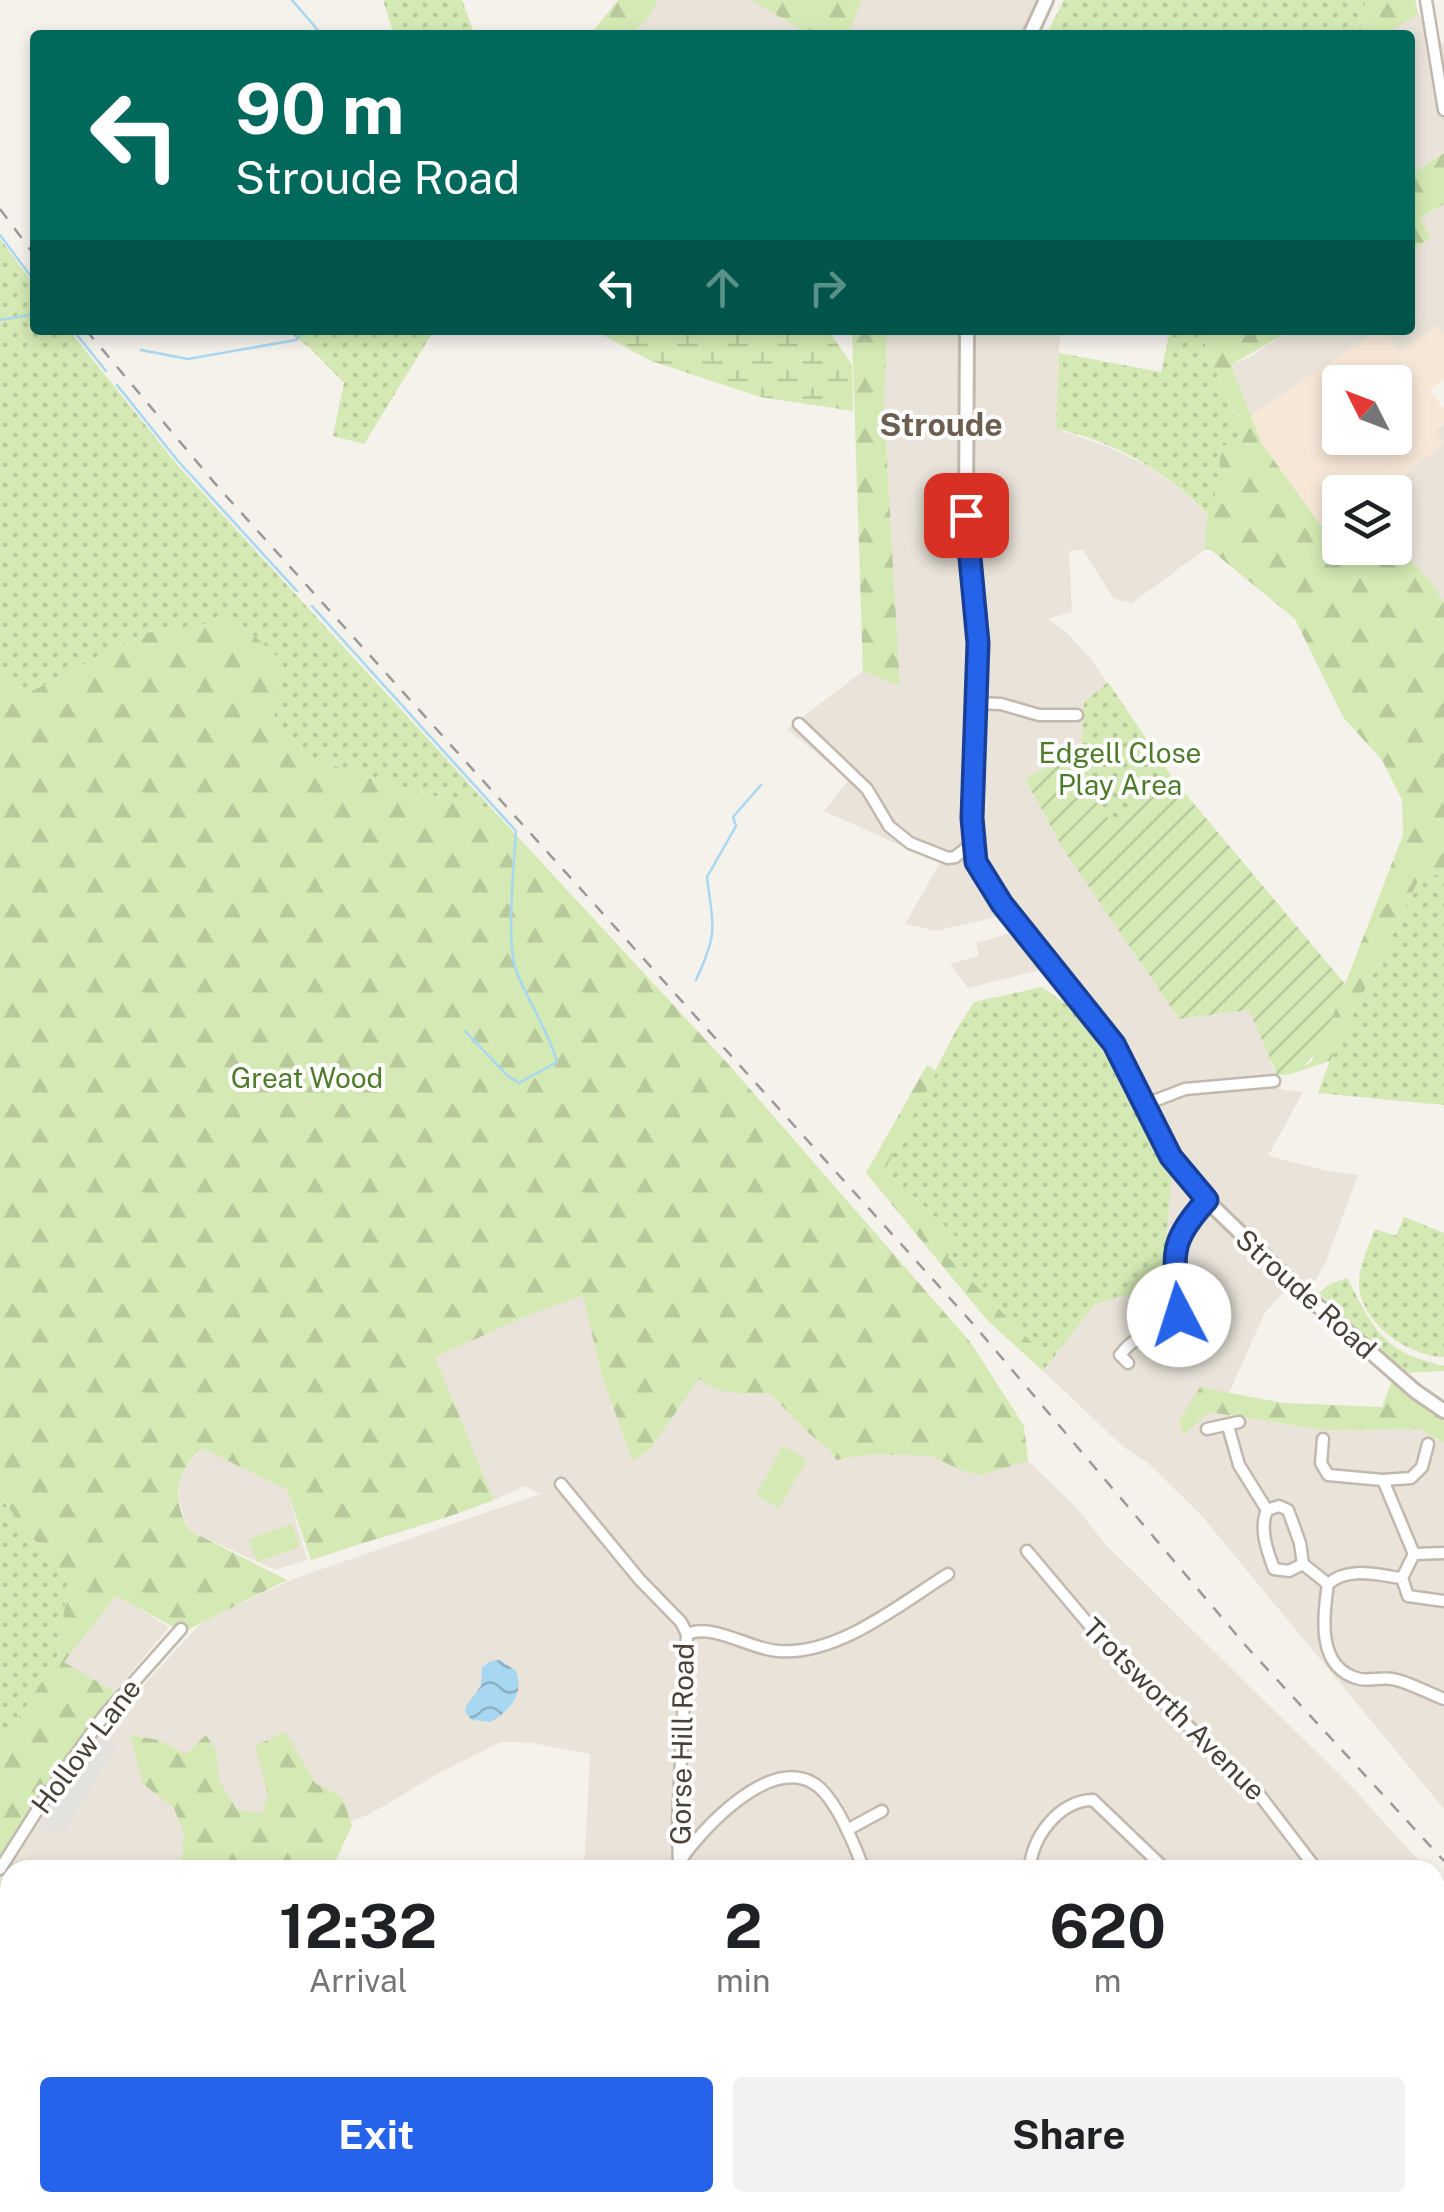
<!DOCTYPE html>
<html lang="en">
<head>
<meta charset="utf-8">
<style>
  body { margin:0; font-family:"Public Sans",sans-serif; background:#f2f2f2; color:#202124; height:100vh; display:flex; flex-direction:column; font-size:38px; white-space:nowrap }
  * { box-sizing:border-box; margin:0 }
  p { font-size:32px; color:#757577 }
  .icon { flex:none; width:55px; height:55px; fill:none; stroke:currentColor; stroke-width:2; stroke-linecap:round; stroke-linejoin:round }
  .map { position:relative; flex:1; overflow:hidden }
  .panel { position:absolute; left:0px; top:1860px; width:1445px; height:352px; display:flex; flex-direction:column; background:#fff; border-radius:30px 30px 0 0; box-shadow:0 5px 15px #0003 }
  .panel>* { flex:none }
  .hud { position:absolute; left:30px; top:30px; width:1385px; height:305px; border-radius:10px; box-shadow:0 5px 15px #0003; background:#00695c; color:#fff; overflow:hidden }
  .needle { width:65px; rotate:312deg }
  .fabs { position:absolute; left:1322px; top:365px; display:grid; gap:20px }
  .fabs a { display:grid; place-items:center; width:90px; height:90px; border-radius:10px; background:#fff; box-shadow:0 5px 15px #0003; font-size:50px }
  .pin { position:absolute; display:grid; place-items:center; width:85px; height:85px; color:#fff; margin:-42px; border-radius:20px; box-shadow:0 5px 15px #0006 }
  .me { position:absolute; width:110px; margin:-55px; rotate:355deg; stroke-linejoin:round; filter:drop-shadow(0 0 8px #0008) }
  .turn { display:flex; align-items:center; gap:35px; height:210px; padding:0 40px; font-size:45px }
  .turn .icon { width:130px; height:130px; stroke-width:2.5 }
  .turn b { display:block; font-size:70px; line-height:85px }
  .lanes { display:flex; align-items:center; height:95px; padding:0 40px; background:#0003; justify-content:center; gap:50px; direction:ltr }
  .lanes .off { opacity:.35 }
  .eta { display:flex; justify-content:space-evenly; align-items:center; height:170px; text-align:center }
  .eta b { font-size:60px; font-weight:700; line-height:70px }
  .action { display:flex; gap:20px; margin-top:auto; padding:20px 40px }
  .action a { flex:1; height:115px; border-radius:10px; background:#2563eb; color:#fff; font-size:40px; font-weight:700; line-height:115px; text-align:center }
  .action a+a { background:#f2f2f2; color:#202124 }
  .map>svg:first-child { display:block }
</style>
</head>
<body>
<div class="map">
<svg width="1444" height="2212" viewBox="0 0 1444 2212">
  <defs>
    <pattern id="grass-dots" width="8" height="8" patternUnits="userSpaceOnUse" patternTransform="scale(2.5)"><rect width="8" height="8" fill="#d4e9b4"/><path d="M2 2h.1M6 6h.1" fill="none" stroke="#b8c99c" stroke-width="1.8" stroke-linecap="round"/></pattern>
    <pattern id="forest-firs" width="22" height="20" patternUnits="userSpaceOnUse" patternTransform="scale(2.5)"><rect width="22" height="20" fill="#d4e9b4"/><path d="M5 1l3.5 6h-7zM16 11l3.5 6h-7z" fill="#b8c99c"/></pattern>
    <pattern id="wetland-marsh" width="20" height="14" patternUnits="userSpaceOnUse" patternTransform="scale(2.5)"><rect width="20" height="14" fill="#d4e9b4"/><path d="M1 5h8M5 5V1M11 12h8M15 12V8" fill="none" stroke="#b8c99c"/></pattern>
    <pattern id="garden-furrows" width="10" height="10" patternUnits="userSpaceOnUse" patternTransform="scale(2.5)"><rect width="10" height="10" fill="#d4e9b4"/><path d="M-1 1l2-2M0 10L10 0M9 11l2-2" fill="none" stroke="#b8c99c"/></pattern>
    <pattern id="water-waves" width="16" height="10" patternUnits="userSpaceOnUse" patternTransform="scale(2.5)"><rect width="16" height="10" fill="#a8d7f1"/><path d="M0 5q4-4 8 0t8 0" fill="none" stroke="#8bb0c4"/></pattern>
  </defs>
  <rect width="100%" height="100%" fill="#f5f1eb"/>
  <g fill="#e9e3d9">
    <path d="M658,0H751L810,35H629L646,19Z"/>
    <path d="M862,0H1043L1028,35H848Z"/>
    <path d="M1416,10L1444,46V153L1410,175V35H1379Z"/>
    <path d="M1444,204V336L1436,326L1400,351L1384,330H1410V252L1431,238L1419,219Z"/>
    <path d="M887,330H1060L1056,429L1106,446L1149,467L1178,487L1208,515L1204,550L1132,603L1114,599L1082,549L1069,552L1072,612L1047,619L1064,630L1090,658L1174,780L1114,826L1063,758L1025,780L1063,849L1179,1019L1250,1010L1282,1090L1303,1092L1268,1156L1328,1171L1358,1175L1325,1264L1310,1289L1296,1274L1183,1183L1288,1287L1264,1314L1229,1393L1200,1387L1184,1434L1209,1412L1324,1430L1419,1429L1444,1443V1809L1201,1515L1147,1462L1126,1449L1043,1371L1095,1304L1169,1165L1129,1103L1117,1037L1070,975L1040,970L968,988L950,964L979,956L976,943L1014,932L1001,916L936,931L905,924L940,863L824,811L849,780L787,729L863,671L900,685L884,409Z"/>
    <path d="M1291,330H1377L1251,416L1231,365L1250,357Z"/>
    <path d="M1444,423V603L1428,577L1395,546V492H1385L1443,443L1435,431Z"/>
    <path d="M583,1296L602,1376L650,1449L699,1378L748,1395L770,1393L805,1430L831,1451L836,1460L872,1454L930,1456L966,1472L982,1475L1028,1461L1075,1506L1106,1545L1354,1789L1427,1870H584L590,1754L532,1743L501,1742L437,1774L370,1814L278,1849L244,1870H10V1960L0,1957V1880L104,1723L111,1721L202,1622L293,1579L540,1494L525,1486L494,1500L435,1357L534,1313Z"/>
    <path d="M202,1448L287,1490L307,1560L275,1570L189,1530L178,1499L180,1475Z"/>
    <path d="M116,1595L169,1627L115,1692L63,1663Z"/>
    <path d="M1435,1879L1444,1889V2086L1435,2089Z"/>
    <path d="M182,2202L1131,2203L1123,2212H174Z"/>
    <path d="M1259,2203H1410L1407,2212H1267Z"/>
  </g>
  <path fill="#f6e7d7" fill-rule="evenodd" d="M1437,326L1444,336V379L1429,389L1444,410V423L1435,431L1444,443L1385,492H1340V526L1328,535L1262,444L1251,416L1377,330H1384L1400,351ZM1340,382H1395V438H1340Z"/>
  <g fill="url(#grass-dots)">
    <path d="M383,0H462L475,35H394Z"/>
    <path d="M1064,0H1366L1358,27L1352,35H1046Z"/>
    <path d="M0,239L35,286V330H69L179,467L493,810L422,793L310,758L274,718L280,660L146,633L32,691L0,682Z"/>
    <path d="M291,330H430L431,335L364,444L333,436L344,383L310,348L289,332Z"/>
    <path d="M1170,330H1199L1243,437L1219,448C1222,471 1220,496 1208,515C1170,473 1112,440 1056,429L1059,353L1161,372Z"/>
    <path d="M1108,682L1174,780L1114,826L1063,758L1081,754L1084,702Z"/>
    <path d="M1444,871V1105L1318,1093L1330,1061L1417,883Z"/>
    <path d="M1042,987L1076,1011L1106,1056L1129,1103L1169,1165L1172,1173L1162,1286L1095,1304L1043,1371L1041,1353L948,1257L958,1239L885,1169L955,1032L974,1002Z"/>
    <path d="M1404,1217L1444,1233V1357C1408,1356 1360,1323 1359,1283C1359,1265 1369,1246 1375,1229L1396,1236Z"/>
    <path d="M1347,1278C1375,1331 1382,1351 1444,1366V1371L1404,1373L1319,1293L1330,1284Z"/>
    <path d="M0,1497L68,1582L58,1657L0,1746Z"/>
  </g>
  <g fill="url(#forest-firs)">
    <path d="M618,0H658L647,19L629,35H590Z"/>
    <path d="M751,0H862L848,35H810Z"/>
    <path d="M1366,0H1415L1418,14L1384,35H1352L1358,27Z"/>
    <path d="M1444,153V204L1420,218L1431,238L1410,252V175Z"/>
    <path d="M852,330H887L884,409L900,686L863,671Z"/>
    <path d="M1199,330H1291L1231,365L1262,444L1327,534L1340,526V548L1395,546L1428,577L1444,603V871L1417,883L1330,1061L1285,1076L1311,1062L1345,984L1403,835L1402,800L1382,760L1343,717L1295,619L1211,550H1204C1206,539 1205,526 1208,516C1216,492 1222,474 1219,448L1243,437Z"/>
    <path d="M236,619L281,660L274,718L310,758L422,793L493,810L728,1064L971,1343L1024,1426L1028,1461L982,1475L966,1472L930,1456L872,1454L836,1460L831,1451L805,1430L770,1393C745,1395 719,1395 699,1379L650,1449L633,1461L602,1376L583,1296L534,1313L435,1357L494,1500C434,1524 371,1539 311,1560L287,1490L202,1448C175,1474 171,1496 189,1530L287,1580L183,1632L116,1596L64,1662L115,1692L0,1861V1746L58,1657L68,1582L0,1497V682L32,691L146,633Z"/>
    <path d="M927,1065L944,1077L936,1073L885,1169L959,1240L948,1257L1042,1353L1043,1371L987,1320L866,1173Z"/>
    <path d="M1393,1379L1444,1420V1443L1419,1429L1324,1430L1209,1412L1184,1435L1179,1422L1200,1387L1283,1403L1382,1407Z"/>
    <path d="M285,1732L315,1783L342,1797L352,1826L331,1870H266L254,1867L247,1870H181L184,1834L174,1808L143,1784L130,1735L158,1740L186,1754L206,1735L216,1751L219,1780L237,1810L262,1813L268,1795L255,1746Z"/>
    <path d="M40,2203V2202L182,2203L174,2212H36Z"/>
  </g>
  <path fill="url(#wetland-marsh)" d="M594,330H828L852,365L853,411L761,397L651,361Z"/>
  <path fill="url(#garden-furrows)" d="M1063,758L1114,826L1174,780L1345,984C1332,1014 1318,1078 1277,1075L1249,1010L1179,1019L1063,849L1025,779Z"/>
  <g fill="#d4e9b4">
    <path d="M783,1446L807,1460L779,1508L756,1495Z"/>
    <path d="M292,1524L300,1547L257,1562L249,1539Z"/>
  </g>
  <path fill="#e4e2df" d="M99,1735L117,1745L65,1833L58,1829L55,1835L38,1826Z"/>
  <path fill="url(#water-waves)" d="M500,1660L516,1671C524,1694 511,1710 491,1722L472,1720L465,1712L466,1706L481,1686L482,1667L491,1661Z"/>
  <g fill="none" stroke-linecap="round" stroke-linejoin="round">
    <g stroke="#a8d7f1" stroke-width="2.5">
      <path d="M292,0L322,35"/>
      <path d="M0,235L35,282"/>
      <path d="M0,320L35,314"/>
      <path d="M73,330L106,371"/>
      <path d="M141,350L188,359L296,340L305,330"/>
      <path d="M117,385L178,461L297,591"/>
      <path d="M312,606L516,831C514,864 506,943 516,970C528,1003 548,1029 557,1062L519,1083L507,1075L465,1031"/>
      <path d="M696,980C719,930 713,929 707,877L736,826L733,817L761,785"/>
    </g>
    <defs>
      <g id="minor">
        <path d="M1426,0L1444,110"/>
        <path d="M978,703L1001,704L1039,715H1077"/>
        <path d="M799,724L867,789L889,826L910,843L948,858L955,857L973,843"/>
        <path d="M1146,1104L1185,1089L1274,1081"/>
        <path d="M1128,1363L1120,1355C1143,1326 1158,1340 1177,1322L1176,1244L1185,1225L1207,1200"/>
        <path d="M1228,1426L1239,1465L1267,1510C1259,1529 1267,1550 1274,1569L1289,1571L1303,1564L1328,1584"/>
        <path d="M1207,1429L1239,1422"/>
        <path d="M1323,1439L1321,1463L1328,1475L1383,1480L1411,1478L1422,1467L1428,1444"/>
        <path d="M1383,1480L1414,1554"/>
        <path d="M561,1484L640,1580L681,1622L687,1634L678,1822L679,1870"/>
        <path d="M1267,1510L1279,1506L1288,1510L1300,1543L1303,1564"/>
        <path d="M1027,1551L1117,1658L1258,1793L1317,1870"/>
        <path d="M1444,1553L1414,1554L1402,1578L1408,1596L1444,1601"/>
        <path d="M1402,1578C1377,1575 1348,1566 1328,1584C1323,1616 1316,1669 1360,1679C1370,1681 1381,1677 1392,1679C1409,1682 1428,1693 1444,1699"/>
        <path d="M687,1634C715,1623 749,1649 778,1651C838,1656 900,1604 948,1574"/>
        <path d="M847,1830L882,1811"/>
        <path d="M680,1861C702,1829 768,1757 813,1783C835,1795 855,1846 864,1870"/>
        <path d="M0,1869L45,1798L103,1717L181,1629"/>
        <path d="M1030,1870C1030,1839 1059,1800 1093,1800L1166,1870"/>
        <path d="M1435,1996L1444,1995"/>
        <path d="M1435,2077L1444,2075"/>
        <path d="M1435,2155L1444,2158"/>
        <path d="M691,2202L703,2212"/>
        <path d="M905,2202L911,2212"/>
        <path d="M1247,2202L1255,2212"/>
        <path d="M525,2212L528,2202"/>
        <path d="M918,2212L934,2202"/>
        <path d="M1198,2212L1209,2202"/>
      </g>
      <g id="tertiary">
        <path d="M1030,35L1046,0"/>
        <path d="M967,330L966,515L979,643L971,818L976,862L1002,903L1114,1044L1171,1157L1193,1187L1293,1284L1415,1391L1444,1411"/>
      </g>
      <g id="secondary">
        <path d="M1435,2095L1444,2093"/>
        <path d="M1143,2212L1149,2202"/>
      </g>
    </defs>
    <use href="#minor" stroke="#c1b9ad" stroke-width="15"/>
    <use href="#tertiary" stroke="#c1b9ad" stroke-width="18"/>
    <use href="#secondary" stroke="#d5c29a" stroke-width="19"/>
    <use href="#minor" stroke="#fff" stroke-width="10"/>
    <use href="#tertiary" stroke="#fff" stroke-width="12"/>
    <use href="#secondary" stroke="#feefcc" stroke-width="14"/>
    <g stroke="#999" stroke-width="2.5" stroke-dasharray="12 12" stroke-linecap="butt">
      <path d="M0,209L35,256"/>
      <path d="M86,330L218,487L974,1325L1246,1646L1444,1861"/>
    </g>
  </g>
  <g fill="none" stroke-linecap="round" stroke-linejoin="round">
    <defs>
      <path id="route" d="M966,515L978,643L972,818L976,862L1002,904L1114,1044L1171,1157L1207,1200C1164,1247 1176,1257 1179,1315"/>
    </defs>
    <use href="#route" stroke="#184099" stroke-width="25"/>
    <use href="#route" stroke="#2563eb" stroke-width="18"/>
  </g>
  <g text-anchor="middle" stroke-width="8" stroke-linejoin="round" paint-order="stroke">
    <g font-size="28" fill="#4e7c2b" stroke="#fff">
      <text x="1120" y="763">Edgell Close<tspan x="1120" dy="32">Play Area</tspan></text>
      <text x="307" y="1088">Great Wood</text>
    </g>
    <g font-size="28" fill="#4a4238" stroke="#fff">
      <text transform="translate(1306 1294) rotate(42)" y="10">Stroude Road</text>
      <text transform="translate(1174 1709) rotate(45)" y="10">Trotsworth Avenue</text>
      <text transform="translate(682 1744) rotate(-89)" y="10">Gorse Hill Road</text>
      <text transform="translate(86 1746) rotate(-53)" y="10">Hollow Lane</text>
    </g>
    <g font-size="32" font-weight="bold" fill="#6c5f50" stroke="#fff">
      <text x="941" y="436">Stroude</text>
    </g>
  </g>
</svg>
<div class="fabs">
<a><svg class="needle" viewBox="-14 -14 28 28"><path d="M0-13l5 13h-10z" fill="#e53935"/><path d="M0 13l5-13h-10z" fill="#757577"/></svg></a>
<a><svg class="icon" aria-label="layers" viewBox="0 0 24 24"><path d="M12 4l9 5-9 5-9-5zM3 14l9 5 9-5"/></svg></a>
</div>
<div class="pin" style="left:966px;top:515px;background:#d93025"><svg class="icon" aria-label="arrive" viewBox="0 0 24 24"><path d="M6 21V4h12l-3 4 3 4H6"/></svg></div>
<svg class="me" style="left:1179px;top:1315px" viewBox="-20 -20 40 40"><circle r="19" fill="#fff"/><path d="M0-13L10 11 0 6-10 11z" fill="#2563eb"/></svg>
<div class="hud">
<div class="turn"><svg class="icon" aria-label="left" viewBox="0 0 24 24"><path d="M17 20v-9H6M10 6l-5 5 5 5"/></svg><div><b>90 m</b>Stroude Road</div></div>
<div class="lanes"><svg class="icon" aria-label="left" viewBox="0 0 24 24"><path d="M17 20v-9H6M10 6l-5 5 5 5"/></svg><svg class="icon off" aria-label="ahead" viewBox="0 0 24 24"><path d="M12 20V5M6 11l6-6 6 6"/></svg><svg class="icon off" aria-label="right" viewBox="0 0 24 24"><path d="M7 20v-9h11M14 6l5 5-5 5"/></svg></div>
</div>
<section class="panel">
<div class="eta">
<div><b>12:32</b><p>Arrival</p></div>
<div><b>2</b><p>min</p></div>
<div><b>620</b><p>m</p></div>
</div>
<div class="action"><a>Exit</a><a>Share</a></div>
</section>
</div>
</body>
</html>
